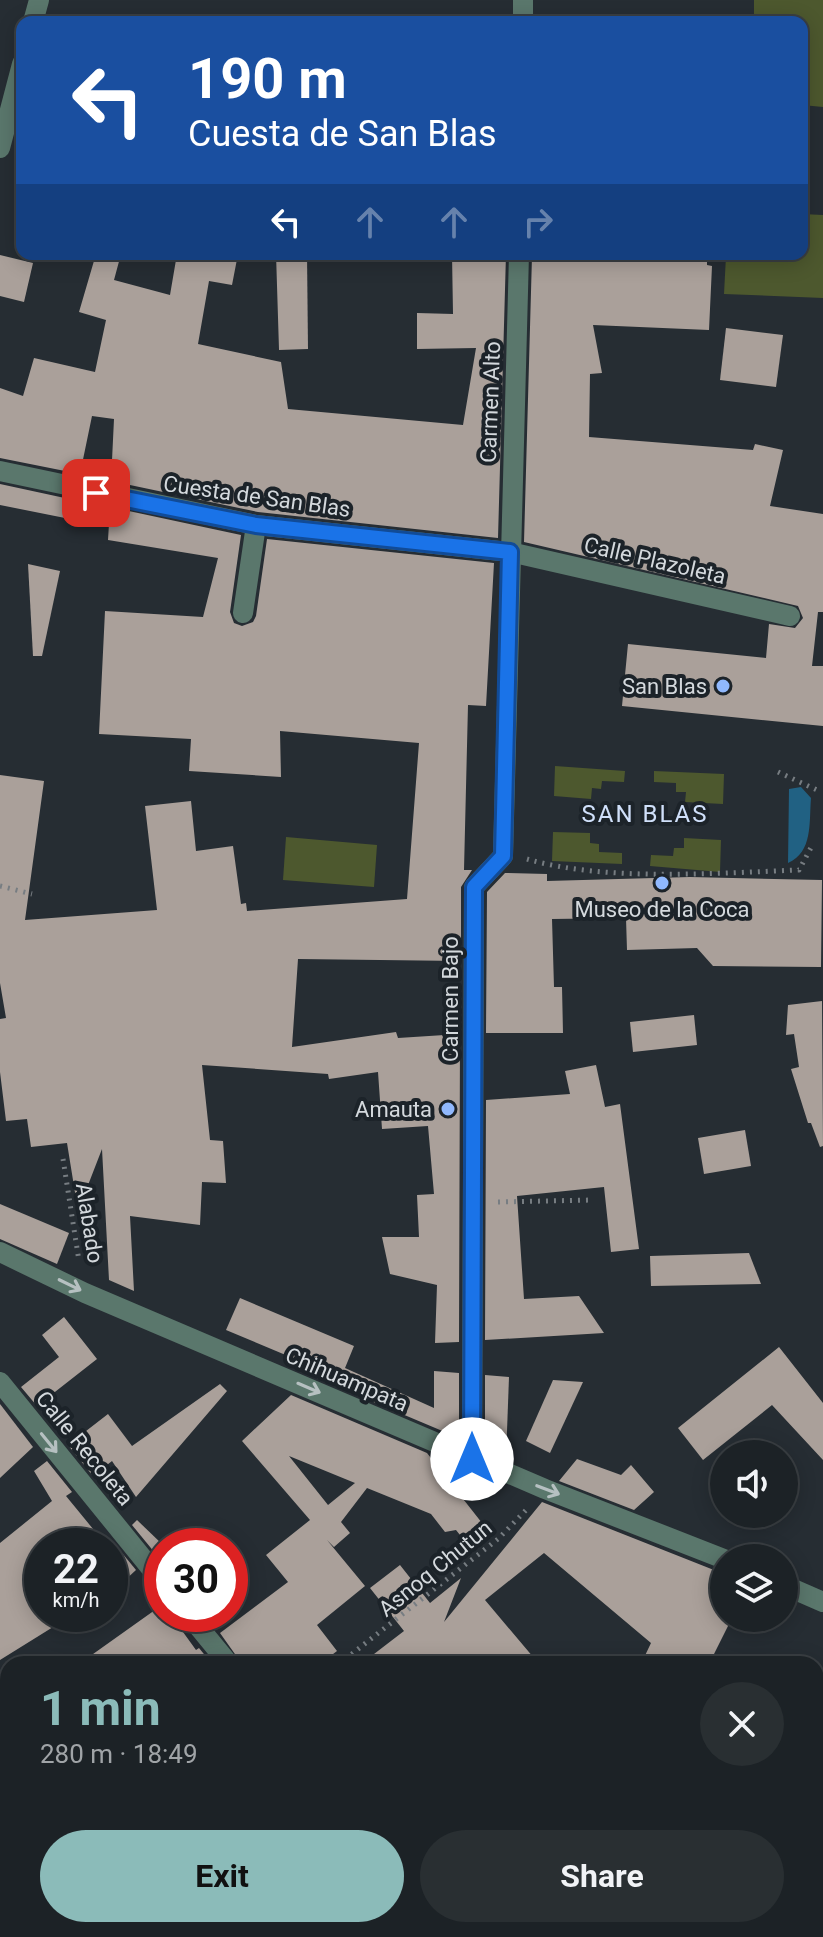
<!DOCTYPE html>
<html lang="en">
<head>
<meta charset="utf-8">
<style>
  body { margin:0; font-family:Roboto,sans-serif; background:#292f32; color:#f1f3f6; height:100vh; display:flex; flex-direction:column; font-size:30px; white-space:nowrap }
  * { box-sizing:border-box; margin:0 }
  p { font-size:26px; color:#a0a4a7 }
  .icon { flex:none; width:44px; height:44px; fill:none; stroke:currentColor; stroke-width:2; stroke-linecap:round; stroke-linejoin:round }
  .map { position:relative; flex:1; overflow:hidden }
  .details { position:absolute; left:0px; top:1656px; width:824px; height:282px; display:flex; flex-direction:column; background:#1c2226; border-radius:24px 24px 0 0; box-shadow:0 4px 20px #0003,0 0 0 2px #3a3f43 }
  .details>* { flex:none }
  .guide { position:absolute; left:16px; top:16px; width:792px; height:244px; border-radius:16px; box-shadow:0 4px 20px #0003,0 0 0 2px #3a3f43; background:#1a4fa0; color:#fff; overflow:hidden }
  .fabs { position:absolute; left:710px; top:1440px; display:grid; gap:16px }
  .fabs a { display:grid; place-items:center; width:88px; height:88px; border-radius:50%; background:#1c2226; box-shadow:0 4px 20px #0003,0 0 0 2px #3a3f43; font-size:40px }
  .speed { position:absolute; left:24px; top:1528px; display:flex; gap:16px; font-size:40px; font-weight:700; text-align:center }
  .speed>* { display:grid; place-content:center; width:104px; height:104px; border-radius:50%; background:#1c2226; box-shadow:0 4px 20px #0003,0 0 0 2px #3a3f43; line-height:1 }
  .speed small { font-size:20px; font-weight:400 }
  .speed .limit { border:12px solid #d22; background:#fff; color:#111 }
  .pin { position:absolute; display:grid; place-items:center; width:68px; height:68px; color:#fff; margin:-34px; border-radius:16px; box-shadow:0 4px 12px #0006 }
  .me { position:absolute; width:88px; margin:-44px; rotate:0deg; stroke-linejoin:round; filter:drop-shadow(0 0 6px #0008) }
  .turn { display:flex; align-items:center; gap:28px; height:168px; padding:0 40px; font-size:36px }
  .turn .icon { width:104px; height:104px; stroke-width:2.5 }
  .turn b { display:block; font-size:56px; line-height:68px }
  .lanes { display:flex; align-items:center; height:76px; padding:0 40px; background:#0003; justify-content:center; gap:40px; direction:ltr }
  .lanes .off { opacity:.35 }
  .round { display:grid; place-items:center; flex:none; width:84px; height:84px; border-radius:42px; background:#292f32 }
  .head { display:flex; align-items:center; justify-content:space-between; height:136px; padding:0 40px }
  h1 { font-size:48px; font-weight:700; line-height:60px; color:#8bbbb9 }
  .button { display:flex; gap:16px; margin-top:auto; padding:16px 40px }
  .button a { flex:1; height:92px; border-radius:48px; background:#8bbbb9; color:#111; font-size:32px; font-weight:700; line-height:92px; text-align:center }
  .button a+a { background:#292f32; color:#f1f3f6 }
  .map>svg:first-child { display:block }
</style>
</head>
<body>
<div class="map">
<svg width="823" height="1937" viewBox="0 0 823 1937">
  <rect width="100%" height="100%" fill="#262d33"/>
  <g fill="#4d582e">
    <path d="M754,0H823V107L802,105V22H754Z"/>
    <path d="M802,214L823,215V298L724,294L726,256L787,258L788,254H802Z"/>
    <path d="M555,766L625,771L624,782L602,781L601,789L592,788L591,799L554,796Z"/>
    <path d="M654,771L724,774L723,804L685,802L686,792H676V783L654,782Z"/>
    <path d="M553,832L590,833V843L599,844V852L622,853V864L552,861Z"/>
    <path d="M286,837L377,845L374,887L283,880Z"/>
    <path d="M684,838L721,840L720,872L650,866L651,855L673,856L674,848H684Z"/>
  </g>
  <path fill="#216183" d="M801,787L811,798C809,823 813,852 788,863L789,789Z"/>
  <g fill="#aaa09a" fill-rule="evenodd">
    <path d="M96,254H121L114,280L170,295L177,254H238L232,285L209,281L198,344L281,362L288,409L463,425L476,348L417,349V313L453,314L452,254H506L498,538L258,512L111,481L114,419L92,416L80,474L0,458V388L23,396L34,358L95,372L106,320L79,312Z"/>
    <path d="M276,254H307L308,349L279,350Z"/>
    <path d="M615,254H707V265L712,266L709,330L593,325L602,373L590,374L589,437L753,450L755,444L783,450L770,506L823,514V612H818L812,666H823V726L622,706L628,644L766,658L769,624L795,628L803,618L798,606L524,542L532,256L615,261Z"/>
    <path d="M0,255L33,263L24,302L0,296Z"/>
    <path d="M726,328L783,335L776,387L720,380Z"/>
    <path d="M0,484L74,500L70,519L0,505Z"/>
    <path d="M110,507L241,535L230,612L234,623L242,626L253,622L256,616L267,539L494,563L486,706L468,705L464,870H472L461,887V961L298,959L292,1047L396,1032L398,1038L460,1034L459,1342L435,1343L437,1285L390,1274L382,1237H419L417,1195L434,1194L428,1126L382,1129L378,1072L329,1079L328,1074L202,1065L210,1140L223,1141L226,1183L202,1182L200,1225L130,1216L134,1291L109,1280L102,1149L78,1211L67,1143L31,1147L27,1119L6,1121L0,1072V1019L6,1018L0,983V775L44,781L25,920L157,910L145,806L191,801L196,851L233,846L241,904L246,903L247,911L407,899L419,743L280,731L281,777L189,771L191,739L99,734L105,611L203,617L218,558L108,540Z"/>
    <path d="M28,564L60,571L42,656H33Z"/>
    <path d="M505,873L547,874V881L690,877L822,880L821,967L713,966L697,948L627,950L626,918L552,919L554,987H562L563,1033H486L487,892Z"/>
    <path d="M822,1001L823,1146L820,1147L811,1123H808L791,1069L799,1067L794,1034L786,1035L788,1005Z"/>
    <path d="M694,1015L697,1045L633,1052L630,1022Z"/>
    <path d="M596,1065L605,1107L620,1104L639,1249L611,1252L604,1187L517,1196L524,1299L579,1296L604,1333L485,1340L486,1100L570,1094L565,1071Z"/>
    <path d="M745,1130L751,1166L704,1174L698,1138Z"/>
    <path d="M0,1204L69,1233L57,1264L0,1239Z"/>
    <path d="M749,1253L761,1284L651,1286L650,1256Z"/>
    <path d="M240,1298L354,1346L345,1368L434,1408V1371L459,1373V1438L312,1376L319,1369L226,1330Z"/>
    <path d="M64,1317L97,1359L37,1406L21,1387L59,1357L42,1335Z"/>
    <path d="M779,1347L823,1403V1460L772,1405L703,1460L678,1428Z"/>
    <path d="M485,1375L509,1377L506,1458L485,1449Z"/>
    <path d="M553,1380L583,1382L550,1453L526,1441Z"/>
    <path d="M220,1384L227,1391L136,1497L112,1461L93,1476L68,1445L108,1414L132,1446Z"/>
    <path d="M291,1395L427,1453L482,1523L472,1550L456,1530L445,1532L431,1514L367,1488L341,1522L350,1533L334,1547L327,1540L365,1586L317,1625L337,1651L320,1664H242L220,1633L288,1582L266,1555L310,1520L242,1441ZM289,1456L355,1483L328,1505Z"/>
    <path d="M0,1404L33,1447L0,1478Z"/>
    <path d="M577,1459L621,1475L631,1465L654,1492L634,1510L559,1481Z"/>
    <path d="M47,1461L72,1492L66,1496L107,1546H42V1614H74L0,1660V1543L52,1501L34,1471Z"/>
    <path d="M542,1502L724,1574V1618H732L709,1664H641L651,1643L544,1553L485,1600L539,1664H361L404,1631L370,1588L400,1565L430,1603L461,1578L444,1622Z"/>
    <path d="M137,1520L163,1545L155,1553L132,1525Z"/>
    <path d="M113,1542L136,1570L110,1594V1545Z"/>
    <path d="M162,1605V1614H170L196,1650L199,1648L212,1664H151L143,1654L130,1664H79Z"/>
  </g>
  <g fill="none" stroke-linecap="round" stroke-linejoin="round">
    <g stroke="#777d82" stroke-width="5" stroke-dasharray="2 6" stroke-linecap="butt">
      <path d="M778,772L817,790"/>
      <path d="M527,859C605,882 717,873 799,870L813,844"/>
      <path d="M0,886L32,894"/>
      <path d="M63,1159L79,1261"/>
      <path d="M498,1202L592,1200"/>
      <path d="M339,1664L498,1539L528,1508"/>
      <path d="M10,1937L22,1930"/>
    </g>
    <g stroke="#5a776c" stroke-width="20">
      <path d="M33,22L39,0"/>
      <path d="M523,22V0"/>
      <path d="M0,148L22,64"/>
      <path d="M0,471L256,525L510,552L790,616"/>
      <path d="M243,613L256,525"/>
      <path d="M0,1252L85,1293L545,1489L724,1559"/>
      <path d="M0,1382L162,1582"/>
      <path d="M472,1459L474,887L503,856L519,254"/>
      <path d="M784,1585L823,1602"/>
      <path d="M188,1614L229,1664"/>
      <path d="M816,1769L823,1764"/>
      <path d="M458,1930L464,1937"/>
      <path d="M602,1937L608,1930"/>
    </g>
  </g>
  <defs><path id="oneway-shaft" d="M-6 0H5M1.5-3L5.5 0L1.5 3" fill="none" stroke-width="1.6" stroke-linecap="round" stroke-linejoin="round" transform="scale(2)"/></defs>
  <g stroke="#b6c0c1">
    <use href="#oneway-shaft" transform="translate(70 1285) rotate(26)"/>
    <use href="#oneway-shaft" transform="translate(309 1388) rotate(23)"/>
    <use href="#oneway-shaft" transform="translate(49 1443) rotate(51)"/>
    <use href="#oneway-shaft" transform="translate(548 1490) rotate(21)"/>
  </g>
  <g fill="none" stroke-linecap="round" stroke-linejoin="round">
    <defs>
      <path id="route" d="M96,493L256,525L510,552L503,856L474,887L472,1459"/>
    </defs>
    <use href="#route" stroke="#114b97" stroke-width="20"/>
    <use href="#route" stroke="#1a73e8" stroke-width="14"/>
  </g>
  <g fill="#90b8fd" stroke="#1c2329" stroke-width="3">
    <circle cx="723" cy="686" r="8"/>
    <circle cx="662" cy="883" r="8"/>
    <circle cx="448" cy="1109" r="8"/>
  </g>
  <g text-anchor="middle" stroke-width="8" stroke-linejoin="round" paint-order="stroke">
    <g font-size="22" fill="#d4d9dd" stroke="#1c2329">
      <text transform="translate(490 402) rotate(-88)" y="8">Carmen Alto</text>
      <text transform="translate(257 496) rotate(8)" y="8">Cuesta de San Blas</text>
      <text transform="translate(655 560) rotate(13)" y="8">Calle Plazoleta</text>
      <text transform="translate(450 999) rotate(-90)" y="8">Carmen Bajo</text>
      <text transform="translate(90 1223) rotate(81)" y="8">Alabado</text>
      <text transform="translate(347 1379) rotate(23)" y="8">Chihuampata</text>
      <text transform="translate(85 1448) rotate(51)" y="8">Calle Recoleta</text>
      <text transform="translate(435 1568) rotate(-39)" y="8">Asnoq Chutun</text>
    </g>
    <g font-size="22" fill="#d4d9dd" stroke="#1c2329" text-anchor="end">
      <text x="707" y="694">San Blas</text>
      <text x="662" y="917" text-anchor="middle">Museo de la Coca</text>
      <text x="432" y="1117">Amauta</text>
    </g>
    <g font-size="24" letter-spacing="2" fill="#d0e0fa" stroke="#1c2329">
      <text x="645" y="822">SAN BLAS</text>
    </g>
  </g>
</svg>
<div class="fabs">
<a><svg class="icon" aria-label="sound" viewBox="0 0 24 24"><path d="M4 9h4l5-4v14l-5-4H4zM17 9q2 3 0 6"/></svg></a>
<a><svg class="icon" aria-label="layers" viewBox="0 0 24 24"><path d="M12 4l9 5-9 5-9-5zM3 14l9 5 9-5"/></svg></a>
</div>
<div class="speed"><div>22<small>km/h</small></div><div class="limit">30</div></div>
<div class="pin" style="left:96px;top:493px;background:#d93025"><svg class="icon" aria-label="arrive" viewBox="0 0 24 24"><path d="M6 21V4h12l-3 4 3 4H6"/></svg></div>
<svg class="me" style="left:472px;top:1459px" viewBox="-20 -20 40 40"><circle r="19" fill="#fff"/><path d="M0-13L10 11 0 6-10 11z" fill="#1a73e8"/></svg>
<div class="guide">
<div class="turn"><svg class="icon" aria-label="left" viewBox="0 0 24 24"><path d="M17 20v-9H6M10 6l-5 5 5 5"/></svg><div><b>190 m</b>Cuesta de San Blas</div></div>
<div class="lanes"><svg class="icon" aria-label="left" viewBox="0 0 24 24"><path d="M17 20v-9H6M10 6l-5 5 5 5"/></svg><svg class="icon off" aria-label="ahead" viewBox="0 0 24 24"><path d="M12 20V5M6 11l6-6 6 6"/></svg><svg class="icon off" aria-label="ahead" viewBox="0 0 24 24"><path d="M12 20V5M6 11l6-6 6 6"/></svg><svg class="icon off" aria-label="right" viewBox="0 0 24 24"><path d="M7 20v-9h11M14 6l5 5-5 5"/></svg></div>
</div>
<section class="details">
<div class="head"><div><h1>1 min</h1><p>280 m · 18:49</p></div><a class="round"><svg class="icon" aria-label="close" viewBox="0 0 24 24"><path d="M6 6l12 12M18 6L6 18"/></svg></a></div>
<div class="button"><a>Exit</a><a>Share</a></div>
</section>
</div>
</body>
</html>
